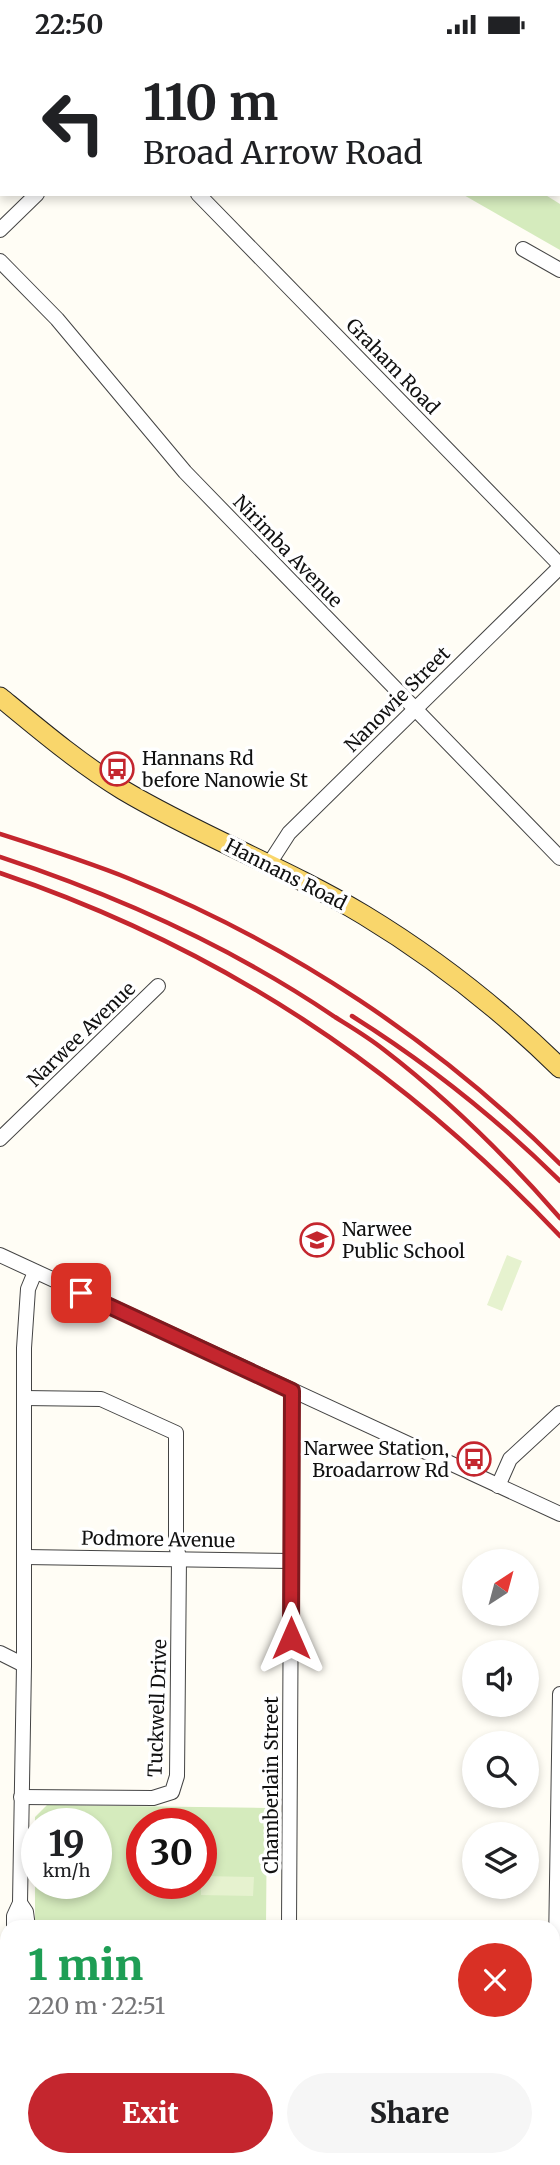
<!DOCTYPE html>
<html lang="en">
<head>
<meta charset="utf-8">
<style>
  body { margin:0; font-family:Merriweather,serif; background:#f6f6f6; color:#202124; height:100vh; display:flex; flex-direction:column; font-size:26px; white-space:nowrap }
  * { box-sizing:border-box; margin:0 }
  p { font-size:23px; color:#757577 }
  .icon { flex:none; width:38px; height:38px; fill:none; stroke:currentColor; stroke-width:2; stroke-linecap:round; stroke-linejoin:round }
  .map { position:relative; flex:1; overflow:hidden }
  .side { position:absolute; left:0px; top:1871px; width:560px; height:247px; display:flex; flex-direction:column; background:#fff; border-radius:21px 21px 0 0; box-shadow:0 4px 10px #0003 }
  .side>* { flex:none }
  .banner { position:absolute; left:0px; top:0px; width:560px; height:147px; box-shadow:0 4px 10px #0003; background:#fff; color:#202124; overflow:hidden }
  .needle { width:46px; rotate:36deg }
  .buttons { position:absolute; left:462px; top:1500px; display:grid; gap:14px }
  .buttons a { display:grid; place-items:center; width:77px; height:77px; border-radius:50%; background:#fff; box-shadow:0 4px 10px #0003; font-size:35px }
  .speed { position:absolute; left:21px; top:1759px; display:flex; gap:14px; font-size:35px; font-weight:700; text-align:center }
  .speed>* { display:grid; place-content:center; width:91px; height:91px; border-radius:50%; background:#fff; box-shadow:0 4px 10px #0003; line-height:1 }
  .speed small { font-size:18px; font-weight:400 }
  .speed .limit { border:10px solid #d22; background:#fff; color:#111 }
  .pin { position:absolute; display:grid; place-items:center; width:60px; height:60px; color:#fff; margin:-30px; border-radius:14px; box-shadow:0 4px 10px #0006 }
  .me { position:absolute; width:77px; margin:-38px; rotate:0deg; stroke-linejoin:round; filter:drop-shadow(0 0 5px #0008) }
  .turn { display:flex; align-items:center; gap:24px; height:147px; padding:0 28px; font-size:32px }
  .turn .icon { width:91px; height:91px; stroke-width:2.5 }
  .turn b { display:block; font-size:49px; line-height:60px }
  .round { display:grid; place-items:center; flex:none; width:74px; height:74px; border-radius:37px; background:#f6f6f6 }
  .summary { display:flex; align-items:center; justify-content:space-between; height:119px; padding:0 28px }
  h1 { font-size:42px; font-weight:800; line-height:52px; color:#1e9e55 }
  .cta { display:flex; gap:14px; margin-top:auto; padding:14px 28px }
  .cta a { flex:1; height:80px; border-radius:42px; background:#c4262e; color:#fff; font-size:28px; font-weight:800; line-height:80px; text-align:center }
  .cta a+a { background:#f6f6f6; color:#202124 }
  .status { display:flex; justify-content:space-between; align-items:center; height:49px; padding:0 35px; background:#fff; direction:ltr }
  .status svg { height:19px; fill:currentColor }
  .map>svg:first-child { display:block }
</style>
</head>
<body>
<div class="status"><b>22:50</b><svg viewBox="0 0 49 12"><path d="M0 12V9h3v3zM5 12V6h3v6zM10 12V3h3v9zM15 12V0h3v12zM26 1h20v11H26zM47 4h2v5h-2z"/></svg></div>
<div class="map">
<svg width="560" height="2116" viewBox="0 0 560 2116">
  <rect width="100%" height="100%" fill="#fffdf5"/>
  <g fill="#d5ebbd" fill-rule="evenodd">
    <path d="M462,145H544L560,155V201Z"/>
    <path d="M47,1756L267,1759L266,1878H35V1768ZM37,1774H96V1834H37ZM142,1774H201V1834H142Z"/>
  </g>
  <g fill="#e6f2cf">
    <path d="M507,1206L522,1212L502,1262L487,1256Z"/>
    <path d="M201,1827L254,1828L253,1847L201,1846Z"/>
  </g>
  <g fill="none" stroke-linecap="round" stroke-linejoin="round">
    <g stroke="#3f96cf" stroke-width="4.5">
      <path d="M379,0L381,2"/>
      <path d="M558,131L560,132"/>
    </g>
    <defs>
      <g id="minor">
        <path d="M183,2L185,0"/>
        <path d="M0,51L2,53"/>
        <path d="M198,145L560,516"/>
        <path d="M0,181L37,145"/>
        <path d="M523,200L560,221"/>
        <path d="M0,212L57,270L185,423L560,809"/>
        <path d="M269,815L289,784L560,518"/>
        <path d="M0,1090L158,937"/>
        <path d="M0,1206L560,1465"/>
        <path d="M498,1437L510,1410L560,1364"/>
        <path d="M25,1508L291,1512"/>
        <path d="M0,1604L24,1616"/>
        <path d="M21,1748L153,1749L172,1743L177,1727L179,1509L176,1495V1384L101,1350L24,1349"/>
        <path d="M20,1854L26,1863L28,1878"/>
        <path d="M14,1878V1867L20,1854L24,1616V1299L28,1240L35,1223"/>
        <path d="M289,1878L292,1342"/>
        <path d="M7,1917L3,1921L0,1930L7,1942"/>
        <path d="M553,2085L560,1645"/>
        <path d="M18,2116V2110"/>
        <path d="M288,2116V2110"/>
        <path d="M552,2116L553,2110"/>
      </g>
      <path id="major" d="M0,648C40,681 79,714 123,741C200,787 286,819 364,866C435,909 501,961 560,1019"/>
      <g id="highway">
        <path d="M482,0L485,2"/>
        <path d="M531,0L534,2"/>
        <path d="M558,20L560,21"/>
        <path d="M558,56L560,58"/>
      </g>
    </defs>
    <use href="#minor" stroke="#444" stroke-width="16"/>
    <use href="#major" stroke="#222" stroke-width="21"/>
    <use href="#highway" stroke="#222" stroke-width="23"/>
    <use href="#minor" stroke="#fff" stroke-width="14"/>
    <use href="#major" stroke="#f9d66b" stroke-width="19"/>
    <use href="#highway" stroke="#f5a25d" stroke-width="21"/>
    <g stroke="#c4262e" stroke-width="4.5">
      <path d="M0,785C44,799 88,813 130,830C290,895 438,993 560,1115"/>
      <path d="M0,808C118,847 232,898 335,968C351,978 368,988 383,1000C448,1050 506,1107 560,1169"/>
      <path d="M0,824C221,899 400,1018 560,1187"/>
      <path d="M352,967C427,1014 497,1070 560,1132"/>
    </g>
  </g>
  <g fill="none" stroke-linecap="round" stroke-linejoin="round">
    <defs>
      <path id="route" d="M81,1244L292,1342L291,1589"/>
    </defs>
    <use href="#route" stroke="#7f191e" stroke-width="18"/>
    <use href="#route" stroke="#c4262e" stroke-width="12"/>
  </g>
  <defs>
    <symbol id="bus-ring" viewBox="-11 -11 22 22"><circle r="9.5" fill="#fff" stroke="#c4262e" stroke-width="1.5"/><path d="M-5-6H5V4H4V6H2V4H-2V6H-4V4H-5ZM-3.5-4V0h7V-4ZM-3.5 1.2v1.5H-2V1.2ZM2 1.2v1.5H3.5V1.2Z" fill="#c4262e"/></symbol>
    <symbol id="school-ring" viewBox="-11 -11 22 22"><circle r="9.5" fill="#fff" stroke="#c4262e" stroke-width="1.5"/><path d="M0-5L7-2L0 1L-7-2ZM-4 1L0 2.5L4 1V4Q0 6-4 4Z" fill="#c4262e"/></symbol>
  </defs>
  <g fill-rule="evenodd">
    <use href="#bus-ring" x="98" y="701" width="38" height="38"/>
    <use href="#school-ring" x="298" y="1172" width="38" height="38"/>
    <use href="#bus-ring" x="455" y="1391" width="38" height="38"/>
  </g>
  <g text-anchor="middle" stroke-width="7" stroke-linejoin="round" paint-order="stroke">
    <g font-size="19" fill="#111" stroke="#fff">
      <text transform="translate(393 317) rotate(46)" y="7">Graham Road</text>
      <text transform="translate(288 502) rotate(46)" y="7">Nirimba Avenue</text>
      <text transform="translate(397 650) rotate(-45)" y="7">Nanowie Street</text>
      <text transform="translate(286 825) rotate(27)" y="7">Hannans Road</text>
      <text transform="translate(81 985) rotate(-44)" y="7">Narwee Avenue</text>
      <text transform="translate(158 1490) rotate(1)" y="7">Podmore Avenue</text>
      <text transform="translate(157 1659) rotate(-88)" y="7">Tuckwell Drive</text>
      <text transform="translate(271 1736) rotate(-90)" y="7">Chamberlain Street</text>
    </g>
    <g font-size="19" fill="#111" stroke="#fff" text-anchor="start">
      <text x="142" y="716">Hannans Rd<tspan x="142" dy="22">before Nanowie St</tspan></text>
      <text x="342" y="1187">Narwee<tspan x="342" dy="22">Public School</tspan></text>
      <text x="449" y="1406" text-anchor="end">Narwee Station,<tspan x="449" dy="22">Broadarrow Rd</tspan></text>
    </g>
  </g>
</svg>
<div class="buttons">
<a><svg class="needle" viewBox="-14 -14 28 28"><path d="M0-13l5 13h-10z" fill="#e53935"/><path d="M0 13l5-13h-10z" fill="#757577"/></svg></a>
<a><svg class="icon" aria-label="sound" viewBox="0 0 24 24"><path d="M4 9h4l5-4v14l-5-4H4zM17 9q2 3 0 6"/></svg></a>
<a><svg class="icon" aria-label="search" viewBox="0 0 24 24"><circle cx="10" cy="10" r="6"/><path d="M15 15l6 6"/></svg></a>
<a><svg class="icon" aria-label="layers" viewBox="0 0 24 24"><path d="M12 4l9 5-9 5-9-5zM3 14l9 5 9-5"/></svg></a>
</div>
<div class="speed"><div>19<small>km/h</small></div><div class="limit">30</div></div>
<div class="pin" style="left:81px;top:1244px;background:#d93025"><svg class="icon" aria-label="arrive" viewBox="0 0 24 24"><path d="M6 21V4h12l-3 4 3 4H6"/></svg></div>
<svg class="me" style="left:291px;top:1589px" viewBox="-20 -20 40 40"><path d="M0-17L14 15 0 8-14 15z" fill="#c4262e" stroke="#fff" stroke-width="4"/></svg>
<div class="banner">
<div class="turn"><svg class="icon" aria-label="left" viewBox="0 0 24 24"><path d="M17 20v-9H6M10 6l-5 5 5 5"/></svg><div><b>110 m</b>Broad Arrow Road</div></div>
</div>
<section class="side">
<div class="summary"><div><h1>1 min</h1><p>220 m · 22:51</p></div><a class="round" style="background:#d93025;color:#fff"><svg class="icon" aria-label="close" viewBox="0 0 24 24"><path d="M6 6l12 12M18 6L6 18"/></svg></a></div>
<div class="cta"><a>Exit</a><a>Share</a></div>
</section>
</div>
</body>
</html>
